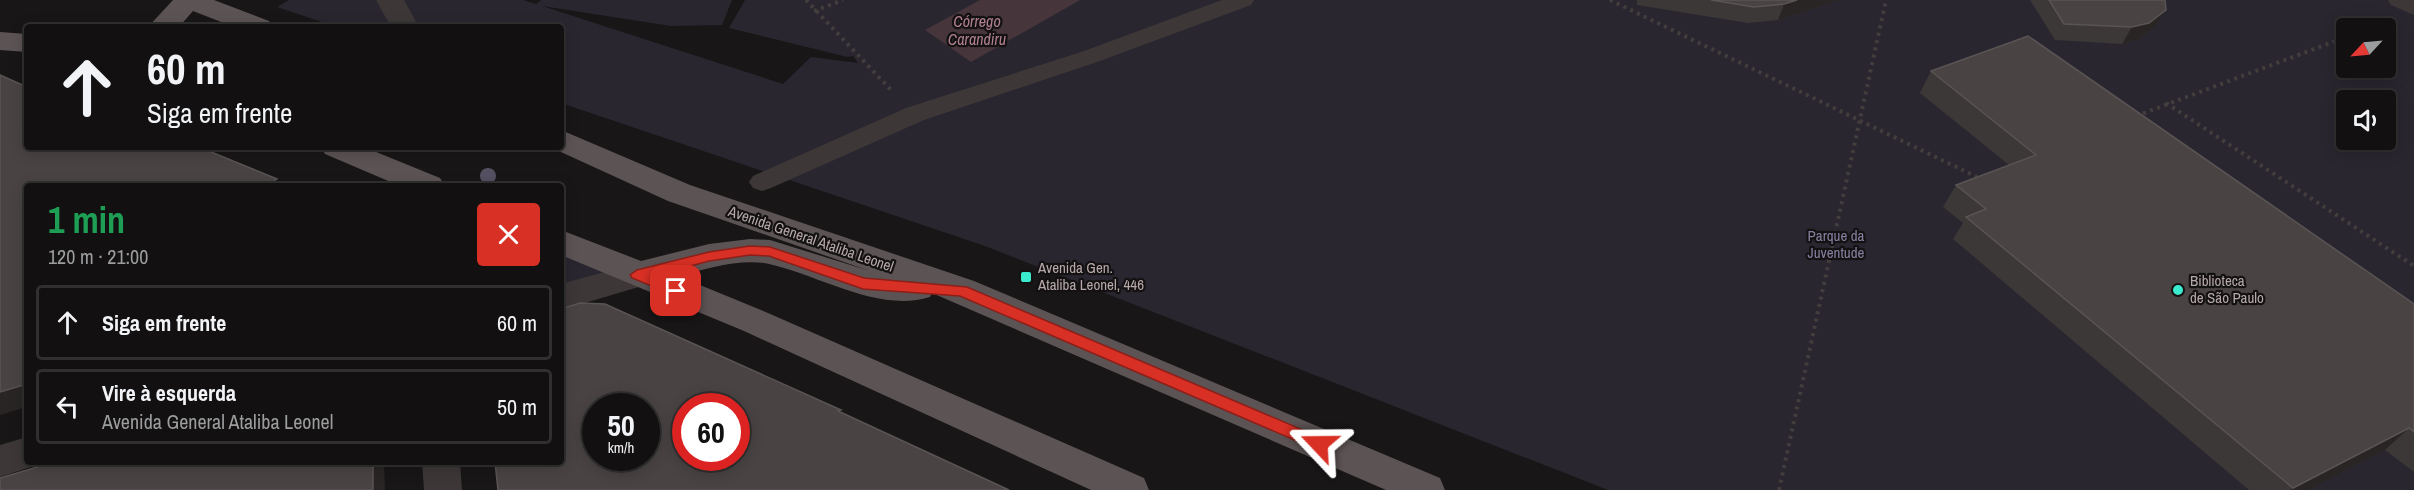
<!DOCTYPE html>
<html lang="pt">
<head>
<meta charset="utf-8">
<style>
  body { margin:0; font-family:"Archivo Narrow",sans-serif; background:#1b1919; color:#f1f3f6; height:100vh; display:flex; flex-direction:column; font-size:22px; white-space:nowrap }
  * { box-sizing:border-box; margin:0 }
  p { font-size:20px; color:#9c9d9f }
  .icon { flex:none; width:33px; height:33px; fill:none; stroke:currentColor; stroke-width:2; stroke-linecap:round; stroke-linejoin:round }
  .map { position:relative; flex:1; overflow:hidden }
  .side { position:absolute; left:24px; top:183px; width:540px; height:282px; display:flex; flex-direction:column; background:#121010; border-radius:6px; box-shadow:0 3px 15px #0003,0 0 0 2px #313030 }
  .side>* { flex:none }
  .guide { position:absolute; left:24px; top:24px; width:540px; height:126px; border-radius:6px; box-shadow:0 3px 15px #0003,0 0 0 2px #313030; background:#121010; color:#f1f3f6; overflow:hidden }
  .needle { width:39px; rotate:244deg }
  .controls { position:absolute; left:2336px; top:18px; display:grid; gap:12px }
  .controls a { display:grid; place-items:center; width:60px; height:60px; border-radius:6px; background:#121010; box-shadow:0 3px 15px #0003,0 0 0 2px #313030; font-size:30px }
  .speed { position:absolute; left:582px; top:393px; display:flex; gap:12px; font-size:30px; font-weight:700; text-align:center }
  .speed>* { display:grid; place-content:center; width:78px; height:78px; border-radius:50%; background:#121010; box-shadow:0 3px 15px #0003,0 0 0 2px #313030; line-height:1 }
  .speed small { font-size:15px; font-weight:400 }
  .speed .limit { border:9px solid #d22; background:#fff; color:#111 }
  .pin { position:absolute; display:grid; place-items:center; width:51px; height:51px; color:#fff; margin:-26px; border-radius:12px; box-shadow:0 3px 9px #0006 }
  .me { position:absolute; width:66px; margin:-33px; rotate:293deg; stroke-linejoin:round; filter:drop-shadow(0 0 4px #0008) }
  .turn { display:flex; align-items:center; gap:21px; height:126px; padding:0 24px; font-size:27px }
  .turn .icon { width:78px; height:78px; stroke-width:2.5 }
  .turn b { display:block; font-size:42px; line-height:51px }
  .round { display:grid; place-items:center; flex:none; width:63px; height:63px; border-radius:6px; background:#1b1919 }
  .headline { display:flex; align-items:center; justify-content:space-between; height:102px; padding:0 24px }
  h1 { font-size:36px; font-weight:700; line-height:45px; color:#1e9e55 }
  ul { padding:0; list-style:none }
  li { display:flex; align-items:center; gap:18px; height:75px; margin:0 12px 9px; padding:0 12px; border:3px solid #313030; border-radius:6px }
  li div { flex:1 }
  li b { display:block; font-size:22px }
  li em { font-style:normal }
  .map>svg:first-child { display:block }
</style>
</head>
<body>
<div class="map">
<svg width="2414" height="490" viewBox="0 0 2414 490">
  <rect width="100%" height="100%" fill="#181616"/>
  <g fill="#292630" fill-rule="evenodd">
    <path d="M289,0H523L536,4L541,0H732L722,25L671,26L542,6L783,84L811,57L858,63L853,56L847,57L729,28L745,0H2414V490H1608L985,246L561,103V27H337L277,7ZM2346,28H2385V68H2346ZM2346,100H2385V140H2346Z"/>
    <path d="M561,251L614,274L561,290Z"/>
  </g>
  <path fill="#47353c" d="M980,0H1080L971,62L925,30Z"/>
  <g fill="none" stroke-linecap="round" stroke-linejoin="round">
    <g stroke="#443d3e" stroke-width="4" stroke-dasharray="3 4.5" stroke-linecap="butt">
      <path d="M806,0L891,90"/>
      <path d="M1610,0L1977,177"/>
      <path d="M814,11L843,0"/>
      <path d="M2368,28L2381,24"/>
      <path d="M2166,103L2414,266"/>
      <path d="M2136,116L2346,37"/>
      <path d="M1779,490L1886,0"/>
    </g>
    <g fill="#3d3737" fill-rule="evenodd">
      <path d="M1222,0H1254L1251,5L1100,61L924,120L771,188L762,191L753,188L749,182L753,176L906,108L1084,51Z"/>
      <path d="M2388,0H2414V15L2391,5Z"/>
    </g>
    <path fill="#3d3737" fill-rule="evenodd" d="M376,0H404L419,27H391Z"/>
    <g fill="#3d3737" fill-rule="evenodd">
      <path d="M637,263L649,266L654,275L649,284L561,310V284Z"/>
      <path d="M27,437V462H41L40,464L0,477V445Z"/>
      <path d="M422,462H460L462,490H424Z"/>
    </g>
    <g fill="#5c5354" fill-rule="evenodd">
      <path d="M173,0H214L269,21L273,27H234L193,11L179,27H148Z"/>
      <path d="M0,32L27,34V52L0,50Z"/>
      <path d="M561,130L690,185L974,281L1440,478L1445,490H1386L932,293L930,297C878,313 819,275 769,264C741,258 706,269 678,276L768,313L1144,478L1149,490H1091L744,331L561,255V230L641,261L709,244L750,239L770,240L870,271L668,201L550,147H561Z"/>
      <path d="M321,147H364L440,178L445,186H400L325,154Z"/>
    </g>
  </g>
  <circle fill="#565063" cx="488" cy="176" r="8"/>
  <g fill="#3b3837">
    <path d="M1637,0H1840L1778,20L1748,23L1637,5Z"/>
    <path d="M2030,0H2165L2166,10L2156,26L2139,39L2122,44L2055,40Z"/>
    <path d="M1931,71L2414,304V472L2385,450L2308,490H2249L1953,239L1963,223L1943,207L1956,185L2009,165L1920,93Z"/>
  </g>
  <g fill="#282524">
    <path d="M1797,0H1840L1778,20L1784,4Z"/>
    <path d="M2166,10L2156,26L2139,39L2122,44L2132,27Z"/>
    <path d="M27,384V407L0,415V392Z"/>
    <path d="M2409,428L2385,450L2308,490H2291L2293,488Z"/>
    <path d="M373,462H384L385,490H373Z"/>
  </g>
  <g fill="#494443" stroke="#5a5454" stroke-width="1.5" fill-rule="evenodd">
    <path d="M1711,0H1797L1784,4L1754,7Z"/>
    <path d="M2049,0H2165L2166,10L2149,23L2132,27L2064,24Z"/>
    <path d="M2028,36L2414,304V432L2409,428L2293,488L1966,217L1986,209L1956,185L2036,155L1931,71Z"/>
    <path d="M0,75L27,87V147H199L277,179L274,181L282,186H27V384L0,392Z"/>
    <path d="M580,303L605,304L841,410L838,411L1009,490H498L495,462H561V309ZM596,406H646V458H596ZM686,406H736V458H686Z"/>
    <path d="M54,462H373V490H0V478Z"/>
  </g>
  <path fill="#d93025" stroke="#8d1f18" stroke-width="1.5" d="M750,246L770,247L864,278L967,287L1324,439L1327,444L1319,450L1313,448L960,296L863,289L769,256L750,255L709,261L653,276L681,287L684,291L676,296L632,278L630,275L637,270L709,252Z"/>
  <g fill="#3bebcd" stroke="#131111" stroke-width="2">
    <rect x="1020" y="271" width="12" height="12" rx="3"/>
    <circle cx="2178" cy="290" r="6"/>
  </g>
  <g text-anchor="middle" stroke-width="4.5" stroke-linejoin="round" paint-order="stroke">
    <g font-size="15" fill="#8880a2" stroke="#131111">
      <text x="1836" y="241">Parque da<tspan x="1836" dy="17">Juventude</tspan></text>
    </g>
    <g font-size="15" fill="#b7a9ab" stroke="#131111">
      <text transform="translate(811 239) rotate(19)" y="5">Avenida General Ataliba Leonel</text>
    </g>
    <g font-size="15" fill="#b7a9ab" stroke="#131111" text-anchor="start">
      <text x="1038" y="273">Avenida Gen.<tspan x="1038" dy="17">Ataliba Leonel, 446</tspan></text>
      <text x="2190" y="286">Biblioteca<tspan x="2190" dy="17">de São Paulo</tspan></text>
    </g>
    <g font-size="16" font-style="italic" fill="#b18192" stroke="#131111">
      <text x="977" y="27">Córrego<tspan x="977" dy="18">Carandiru</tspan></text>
    </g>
  </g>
</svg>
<div class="controls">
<a><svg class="needle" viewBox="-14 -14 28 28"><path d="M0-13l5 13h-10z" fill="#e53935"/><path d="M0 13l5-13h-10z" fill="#9c9d9f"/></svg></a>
<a><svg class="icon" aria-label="sound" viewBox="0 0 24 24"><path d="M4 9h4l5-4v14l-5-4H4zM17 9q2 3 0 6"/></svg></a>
</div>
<div class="speed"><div>50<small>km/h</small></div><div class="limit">60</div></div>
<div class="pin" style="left:676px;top:291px;background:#d93025"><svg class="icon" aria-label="arrive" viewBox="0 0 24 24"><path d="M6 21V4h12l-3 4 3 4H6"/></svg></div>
<svg class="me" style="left:1319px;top:444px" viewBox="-20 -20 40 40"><path d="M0-17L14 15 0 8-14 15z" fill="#d93025" stroke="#fff" stroke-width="4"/></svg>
<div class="guide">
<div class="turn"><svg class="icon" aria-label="ahead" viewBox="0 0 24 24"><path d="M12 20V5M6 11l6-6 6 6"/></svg><div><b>60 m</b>Siga em frente</div></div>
</div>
<section class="side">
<div class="headline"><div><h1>1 min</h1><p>120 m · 21:00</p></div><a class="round" style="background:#d93025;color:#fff"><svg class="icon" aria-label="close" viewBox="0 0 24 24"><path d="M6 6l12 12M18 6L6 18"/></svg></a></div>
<ul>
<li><svg class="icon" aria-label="ahead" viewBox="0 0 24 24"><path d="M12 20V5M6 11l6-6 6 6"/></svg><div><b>Siga em frente</b></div><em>60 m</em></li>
<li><svg class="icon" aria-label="left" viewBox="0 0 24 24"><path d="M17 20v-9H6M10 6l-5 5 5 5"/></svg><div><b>Vire à esquerda</b><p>Avenida General Ataliba Leonel</p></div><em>50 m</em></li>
</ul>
</section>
</div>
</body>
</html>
